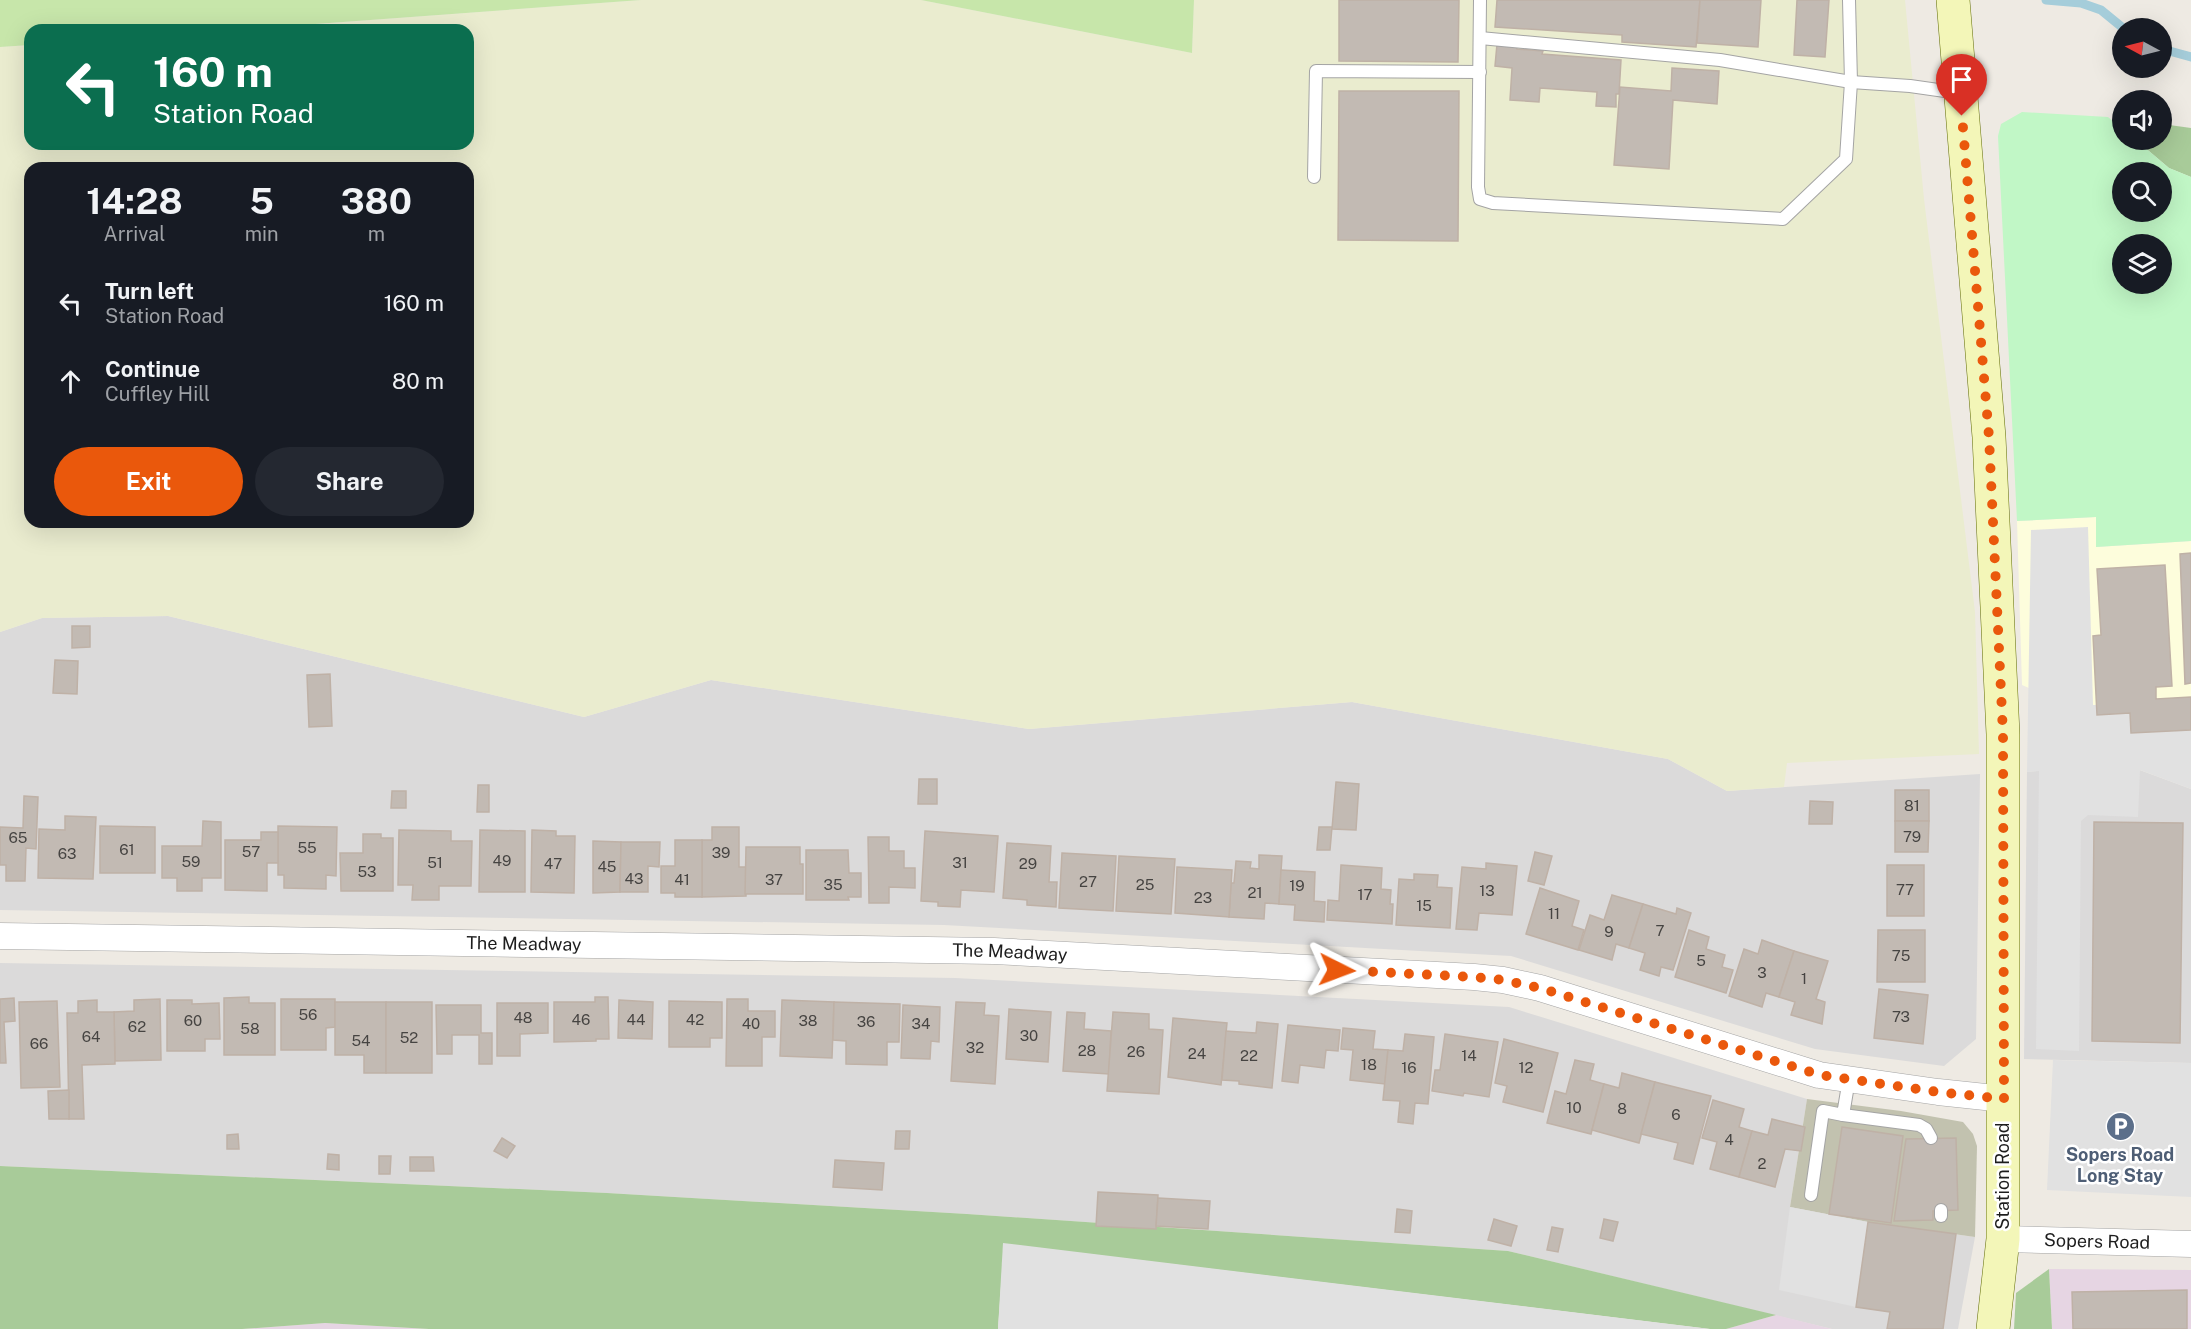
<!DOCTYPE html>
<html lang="en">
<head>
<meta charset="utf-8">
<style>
  body { margin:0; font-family:"Public Sans",sans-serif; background:#242831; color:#f1f3f6; height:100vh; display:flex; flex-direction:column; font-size:22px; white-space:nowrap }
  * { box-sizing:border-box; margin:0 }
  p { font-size:20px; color:#9ea1a6 }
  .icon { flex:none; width:33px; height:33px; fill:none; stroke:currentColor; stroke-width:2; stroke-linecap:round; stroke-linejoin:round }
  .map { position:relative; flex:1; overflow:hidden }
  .drawer { position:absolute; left:24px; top:162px; width:450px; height:366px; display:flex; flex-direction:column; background:#171b24; border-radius:18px; box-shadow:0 6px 24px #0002 }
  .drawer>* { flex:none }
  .banner { position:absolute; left:24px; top:24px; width:450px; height:126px; border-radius:18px; box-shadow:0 6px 24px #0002; background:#0b6e4f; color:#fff; overflow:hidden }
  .needle { width:39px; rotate:277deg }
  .controls { position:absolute; left:2112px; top:18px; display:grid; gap:12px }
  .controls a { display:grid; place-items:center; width:60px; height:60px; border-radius:50%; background:#171b24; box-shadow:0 6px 24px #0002; font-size:30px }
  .pin { position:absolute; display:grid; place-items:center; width:51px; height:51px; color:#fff; margin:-62px -26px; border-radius:50% 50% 50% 0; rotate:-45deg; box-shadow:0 0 6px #0007 }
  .pin .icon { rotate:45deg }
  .me { position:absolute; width:66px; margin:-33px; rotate:93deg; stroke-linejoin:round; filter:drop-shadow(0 0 4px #0008) }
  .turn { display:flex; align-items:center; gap:21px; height:126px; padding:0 30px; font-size:27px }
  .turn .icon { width:78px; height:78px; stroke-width:2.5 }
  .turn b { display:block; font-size:42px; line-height:51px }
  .eta { display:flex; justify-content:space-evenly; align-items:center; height:102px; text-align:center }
  .eta b { font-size:36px; font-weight:700; line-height:42px }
  .cta { display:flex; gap:12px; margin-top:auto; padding:12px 30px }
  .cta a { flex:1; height:69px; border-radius:36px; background:#ea580c; color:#fff; font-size:24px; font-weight:700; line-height:69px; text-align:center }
  .cta a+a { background:#242831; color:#f1f3f6 }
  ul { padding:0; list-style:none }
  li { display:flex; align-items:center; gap:18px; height:78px; padding:0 30px }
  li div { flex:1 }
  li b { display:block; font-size:22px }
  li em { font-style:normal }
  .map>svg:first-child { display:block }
</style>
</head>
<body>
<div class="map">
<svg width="2191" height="1329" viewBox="0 0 2191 1329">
  <rect width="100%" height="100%" fill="#eeeae3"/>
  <g fill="#dbdada">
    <path d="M168,616L584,717L711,680L1029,729L1352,702L1668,759L1727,791L1980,774L1976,1039L1944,1066L1815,1049L1511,956L944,925L0,910V632L42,618Z"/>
    <path d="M2118,762L2191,789V1063L2024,1059L2027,772Z"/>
    <path d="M0,963L955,978L1509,1007L1807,1099L1790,1207L1868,1222L1975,1237L1958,1329H1832L1508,1251L967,1214L607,1193L0,1166Z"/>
  </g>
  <g fill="#e6d5e3">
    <path d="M2049,1269L2191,1270V1329H2052Z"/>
    <path d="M1776,1315L1832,1329H1726Z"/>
    <path d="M325,1323L429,1329H242Z"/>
  </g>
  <path fill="#fdfddc" d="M2096,517V547L2191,541V702L2131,733L2022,685L2017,521Z"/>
  <path fill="#c2c2af" d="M1807,1099L1901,1111L1963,1122L1973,1134L1977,1146L1975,1237L1868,1222L1790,1207Z"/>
  <path fill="#eaeccf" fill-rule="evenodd" d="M641,0H921L1192,53L1194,0H1905L1924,199L1975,612L1979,754L1787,763L1784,787L1727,791L1668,759L1352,702L1029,729L711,680L584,717L168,616L42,618L0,632V47L30,45V144H468V30H234ZM30,168H468V522H30Z"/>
  <g fill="#c7e6aa">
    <path d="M0,0H641L234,30H30V45L0,47Z"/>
    <path d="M921,0H1194L1192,53Z"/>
  </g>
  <g fill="#a8cb99">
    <path d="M2162,124L2191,128V177L2169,168L2136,140H2162Z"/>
    <path d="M0,1166L607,1193L967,1214L1508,1251L1776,1315L1726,1329H1710L1004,1244L998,1329H429L325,1323L242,1329H0Z"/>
    <path d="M2049,1269L2052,1329H2014L2016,1293Z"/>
  </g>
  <path fill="#c1f7c6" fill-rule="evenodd" d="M2022,112L2108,117L2122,129V140H2136L2169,168L2191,177V541L2096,547V517L2017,521L1998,136L2001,124ZM2122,172H2162V212H2122ZM2122,244H2162V284H2122Z"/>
  <g fill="#e1e1e1">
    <path d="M2088,527L2093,705L2191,702V789L2140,770L2138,817L2088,815L2081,821L2079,1051L2036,1049L2039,771L2027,772L2031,530Z"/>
    <path d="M2053,1060L2191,1063V1197L2047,1190Z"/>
    <path d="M1790,1207L1868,1222L1856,1307L1779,1290Z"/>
    <path d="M1003,1243L1710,1329H998Z"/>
  </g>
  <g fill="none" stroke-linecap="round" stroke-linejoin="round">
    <g stroke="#a5cdda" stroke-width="9">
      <path d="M2046,0L2081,3L2101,10L2123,28"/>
      <path d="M2162,49L2191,57"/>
    </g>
  </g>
  <g fill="#c2bab3" stroke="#bfb1a6" stroke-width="1.5">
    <path d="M1339,0H1459L1458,62L1339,61Z"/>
    <path d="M1497,0H1700L1696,47L1622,42V35L1495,27Z"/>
    <path d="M1700,0H1761L1758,47L1697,43Z"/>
    <path d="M1797,0H1829L1825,57L1794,55Z"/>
    <path d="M1497,44L1516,45L1517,49L1543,51L1542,54L1621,60L1619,94H1616V107L1596,106L1597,92L1540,88L1539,102L1510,100L1512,68L1495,66Z"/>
    <path d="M1672,68L1719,71L1717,104L1673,100L1669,169L1614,165L1620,87L1671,91Z"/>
    <path d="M1339,91H1459L1458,241L1338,240Z"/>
    <path d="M2191,553V683L2185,684L2180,554Z"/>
    <path d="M2165,565L2172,686L2156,687V699L2191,697V730L2131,733L2130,713L2097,715L2093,636L2101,635L2097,569Z"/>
    <path d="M72,626H90V647L72,648Z"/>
    <path d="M55,660L78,661L77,694L53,693Z"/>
    <path d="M330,674L332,726L309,727L307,675Z"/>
    <path d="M919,779H937V804H918Z"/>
    <path d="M1336,782L1359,784L1356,830L1332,829Z"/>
    <path d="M478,785H489V812H477Z"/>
    <rect x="1895" y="790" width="34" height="31"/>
    <path d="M392,791H406V808H391Z"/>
    <path d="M24,796L38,797L36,849L26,848L25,881H6V865H0V827L23,828Z"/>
    <path d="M1810,801L1833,802L1832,824H1809Z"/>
    <path d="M65,816L96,817L93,879L38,878L39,829L65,830Z"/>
    <path d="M203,821L221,822V878H202V891H177V878H162V846H202Z"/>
    <path d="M1895,821H1929L1928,852H1895Z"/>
    <path d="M2094,822L2183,823L2180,1043L2092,1041Z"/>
    <path d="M100,826L155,827V873H100Z"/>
    <path d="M278,826L337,827L336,876L326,875V889L284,888V875H278Z"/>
    <path d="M712,827H739V867H746V896L702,897V840H712Z"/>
    <path d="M1319,827H1332L1330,850H1317Z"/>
    <path d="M399,830L451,831V841H472L471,886H439V900H412L413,885H398Z"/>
    <path d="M480,830L525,831V892H479Z"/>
    <path d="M532,830L556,831V836H575L574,893L531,892Z"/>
    <path d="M925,831L998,836L994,892L961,890L960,907L938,906V902L921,901Z"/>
    <path d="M261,832H278V863H267V891L225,890V840H261Z"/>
    <path d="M363,834H381V838H393V891H341L340,853H363Z"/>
    <path d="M868,837H889V851H904V868H915V888L889,887V903H869Z"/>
    <path d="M675,840H702V897H675V893H661V866H675Z"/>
    <path d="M593,841L621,842L620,892L593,893Z"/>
    <path d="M621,842H660L659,867L648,866V892H620Z"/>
    <path d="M1007,843L1051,846L1049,882H1057L1056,907L1027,905V900L1003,898Z"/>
    <path d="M746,847H800V864H803V894H745Z"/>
    <path d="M806,850H848L849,873H861V897H848L849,900H806Z"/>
    <path d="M1535,852L1552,856L1544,885L1528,881Z"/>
    <path d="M1062,853L1116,856L1113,911L1059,908Z"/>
    <path d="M1259,855L1282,856L1279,904L1265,903L1264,919L1229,917L1231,883H1234L1236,861L1251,862L1250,868L1259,869Z"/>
    <path d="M1119,856L1175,859L1171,914L1116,911Z"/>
    <path d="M1486,863L1517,866L1512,915L1479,913L1477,930L1456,929L1462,867L1486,869Z"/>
    <path d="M1341,865L1382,868L1381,889L1391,890L1390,904H1393L1392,924L1327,920L1328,900L1339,901Z"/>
    <rect x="1887" y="865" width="37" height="51"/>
    <path d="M1177,867L1232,870L1229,917L1175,913Z"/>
    <path d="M1281,870L1315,872L1314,901L1325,902L1324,922L1294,920L1295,905L1279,904Z"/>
    <path d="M1414,874L1438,875L1437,887L1452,888L1450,928L1396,925L1399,879L1414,880Z"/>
    <path d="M1540,888L1579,901L1572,926L1584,930L1578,950L1526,934Z"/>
    <path d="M1612,895L1643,904L1629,948L1616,944L1612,960L1579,950L1590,915L1604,920Z"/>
    <path d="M1643,904L1676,914L1677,908L1691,913L1673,970L1661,967L1659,976L1640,970L1645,953L1629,948Z"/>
    <path d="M1689,930L1709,937L1706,949L1725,955L1722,967L1733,970L1726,993L1675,977Z"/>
    <path d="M1878,930H1925V982H1877Z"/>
    <path d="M1762,940L1794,951L1779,997L1766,993L1762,1007L1729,996L1744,949L1758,954Z"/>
    <path d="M1794,951L1828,961L1816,999L1825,1002L1822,1024L1791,1015L1795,1002L1779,997Z"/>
    <path d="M1879,989L1928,995L1923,1044L1874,1038Z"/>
    <path d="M249,997V1003H275V1055H224V998Z"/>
    <path d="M595,997H608L609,1039H596V1041L554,1042V1002H595Z"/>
    <path d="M14,998L15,1021L4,1022L6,1063H0V999Z"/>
    <path d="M160,999L161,1060L115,1061L114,1012L134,1011V1000Z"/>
    <path d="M281,999H335V1027L326,1028V1050H281Z"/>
    <path d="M727,999H748V1011H775V1037H762V1066H726Z"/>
    <path d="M97,1000V1012H114L115,1064L82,1065L84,1119H69L67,1013H78V1001Z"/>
    <path d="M167,1000H192V1004L219,1003L220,1039H205V1051H167Z"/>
    <path d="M619,1000L653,1002L652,1039L618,1038Z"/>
    <path d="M782,1000L834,1002L832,1058L780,1056Z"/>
    <path d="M57,1001L60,1087L21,1088L19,1002Z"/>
    <path d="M669,1001L722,1002V1038H710V1047H669Z"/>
    <path d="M335,1002H386V1073H364V1055H335Z"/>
    <rect x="386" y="1002" width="46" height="71"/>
    <path d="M834,1002L900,1004L899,1042H887V1065L846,1064V1041L833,1040Z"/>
    <path d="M956,1002L985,1003L984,1015L999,1016L995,1084L951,1081Z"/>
    <path d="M497,1003H548V1033L520,1034V1056H497Z"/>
    <path d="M436,1005H481V1033H492V1064H479V1035H452V1054H437Z"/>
    <path d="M903,1005L940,1007L939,1042L931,1041L930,1059L901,1058Z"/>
    <path d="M1009,1009L1051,1012L1048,1062L1006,1059Z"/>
    <path d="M1067,1012L1085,1013L1084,1029L1111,1031L1109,1074L1063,1071Z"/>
    <path d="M1113,1012L1149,1014V1029L1163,1030L1159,1094L1107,1091Z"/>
    <path d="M1173,1018L1227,1023L1221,1085L1168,1077Z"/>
    <path d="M1257,1022L1278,1024L1272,1088L1239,1084V1081L1222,1080L1226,1031L1256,1033Z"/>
    <path d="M1288,1025L1340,1030L1338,1051L1326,1050L1324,1068L1300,1065L1298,1083L1282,1081Z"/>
    <path d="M1343,1028L1375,1031L1373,1049L1388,1050L1385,1084L1350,1080L1353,1050L1341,1049Z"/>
    <path d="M1405,1034L1434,1037L1428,1104L1415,1103L1413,1124L1398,1122L1400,1101L1383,1100L1388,1050L1403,1051Z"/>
    <path d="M1445,1034L1498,1042L1489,1097L1464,1093L1463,1096L1432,1091L1435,1070H1440Z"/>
    <path d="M1504,1039L1558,1053L1543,1112L1503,1102L1507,1086L1495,1083Z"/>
    <path d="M1575,1060L1594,1064L1590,1080L1604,1084L1591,1134L1547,1123L1555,1091L1566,1094Z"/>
    <path d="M1622,1073L1655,1082L1639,1143L1592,1130L1604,1084L1619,1088Z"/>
    <path d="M1655,1082L1711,1096L1693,1164L1674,1159L1678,1143L1641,1134Z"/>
    <path d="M69,1090V1119H49L48,1091Z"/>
    <path d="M1713,1100L1744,1109L1739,1127L1752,1131L1739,1177L1710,1169L1717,1142L1702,1138Z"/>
    <path d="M1772,1119L1805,1127L1801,1151L1785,1149L1775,1187L1739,1177L1752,1131L1768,1135Z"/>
    <path d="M1842,1127L1903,1136L1891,1223L1829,1214Z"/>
    <path d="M896,1131H910L909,1149H895Z"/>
    <path d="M238,1134L239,1149H227V1135Z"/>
    <path d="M502,1138L515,1146L507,1158L494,1151Z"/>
    <path d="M1956,1138L1958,1210L1933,1211V1220L1894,1221L1906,1139Z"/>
    <path d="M328,1154L339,1155V1170L327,1169Z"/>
    <path d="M379,1156H391L390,1174H379Z"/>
    <path d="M410,1157H433L434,1171H410Z"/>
    <path d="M835,1160L884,1163L882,1190L833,1187Z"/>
    <path d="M1098,1192L1158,1195L1156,1229L1096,1226Z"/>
    <path d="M1158,1198L1210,1201L1208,1229L1156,1226Z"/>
    <path d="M1397,1209L1412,1211L1410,1233L1395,1232Z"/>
    <path d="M1494,1219L1517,1226L1511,1246L1488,1240Z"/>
    <path d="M1604,1219L1618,1222L1613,1241L1600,1238Z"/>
    <path d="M1868,1222L1956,1234L1943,1329H1887L1890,1312L1856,1307Z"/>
    <path d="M1552,1227L1563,1229L1558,1252L1547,1250Z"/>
    <path d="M2187,1290V1329H2073L2072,1292Z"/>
  </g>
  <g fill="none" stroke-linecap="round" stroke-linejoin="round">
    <defs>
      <g id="lane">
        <path d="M1480,0L1478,187L1480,199L1493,203L1783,219L1846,159L1851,82L1849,0"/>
        <path d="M1480,38L1720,60L1851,82L1910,86L1959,93"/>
        <path d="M1314,177L1316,71L1480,72"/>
        <path d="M1843,1115L1919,1125L1926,1129L1931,1138"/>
        <path d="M1811,1195L1823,1111L1843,1115L1849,1079"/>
        <path d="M1941,1216V1210"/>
      </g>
      <g id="street">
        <path id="s1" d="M0,936L994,951L1474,977L1503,980L1540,988L1819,1075L1938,1092L2004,1099"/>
        <path id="s2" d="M2003,1239L2191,1244"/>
      </g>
      <path id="secondary" d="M1953,0L1989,437L2003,734V1239L1993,1329"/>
    </defs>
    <use href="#lane" stroke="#a4a4a4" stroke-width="14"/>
    <use href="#street" stroke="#a4a4a4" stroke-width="27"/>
    <use href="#secondary" stroke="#636e09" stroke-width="34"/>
    <use href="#lane" stroke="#fff" stroke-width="12"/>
    <use href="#street" stroke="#fff" stroke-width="26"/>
    <use href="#secondary" stroke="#f3f6b8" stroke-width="33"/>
  </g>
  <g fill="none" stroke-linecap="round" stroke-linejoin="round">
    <path stroke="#ea580c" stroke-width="10" stroke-dasharray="0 18" d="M1337,970L1474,977L1503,980L1540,988L1820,1075L1938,1092L2004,1099L2003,734L1989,437L1962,116"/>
  </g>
  <defs>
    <symbol id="parking-disc" viewBox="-11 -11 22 22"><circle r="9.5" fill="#5c6f8a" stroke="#fff"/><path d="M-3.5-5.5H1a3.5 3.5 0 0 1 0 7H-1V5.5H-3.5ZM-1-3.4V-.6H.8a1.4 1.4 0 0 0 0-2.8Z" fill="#fff"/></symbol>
  </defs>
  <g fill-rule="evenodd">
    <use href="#parking-disc" x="2104" y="1110" width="33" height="33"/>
  </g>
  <g text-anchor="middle" stroke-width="5" stroke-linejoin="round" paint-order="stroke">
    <g font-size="15" fill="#464442">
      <text x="1912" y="811">81</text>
      <text x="1912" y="842">79</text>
      <text x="18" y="843">65</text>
      <text x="307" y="853">55</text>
      <text x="127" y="855">61</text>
      <text x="251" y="857">57</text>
      <text x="721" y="858">39</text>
      <text x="67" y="859">63</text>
      <text x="502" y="866">49</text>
      <text x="191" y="867">59</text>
      <text x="435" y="868">51</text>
      <text x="960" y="868">31</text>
      <text x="553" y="869">47</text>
      <text x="1028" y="869">29</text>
      <text x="607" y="872">45</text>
      <text x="367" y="877">53</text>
      <text x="634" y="884">43</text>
      <text x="682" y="885">41</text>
      <text x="774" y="885">37</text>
      <text x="1088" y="887">27</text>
      <text x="833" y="890">35</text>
      <text x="1145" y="890">25</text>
      <text x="1297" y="891">19</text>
      <text x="1905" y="895">77</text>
      <text x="1487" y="896">13</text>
      <text x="1255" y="898">21</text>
      <text x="1365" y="900">17</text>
      <text x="1203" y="903">23</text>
      <text x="1424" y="911">15</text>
      <text x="1554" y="919">11</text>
      <text x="1660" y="936">7</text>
      <text x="1609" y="937">9</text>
      <text x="1901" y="961">75</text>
      <text x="1701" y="966">5</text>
      <text x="1762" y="978">3</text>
      <text x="1804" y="984">1</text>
      <text x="308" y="1020">56</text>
      <text x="1901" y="1022">73</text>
      <text x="523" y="1023">48</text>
      <text x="581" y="1025">46</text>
      <text x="636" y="1025">44</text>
      <text x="695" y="1025">42</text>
      <text x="193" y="1026">60</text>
      <text x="808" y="1026">38</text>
      <text x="866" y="1027">36</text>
      <text x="751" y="1029">40</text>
      <text x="921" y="1029">34</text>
      <text x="137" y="1032">62</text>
      <text x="250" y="1034">58</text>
      <text x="1029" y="1041">30</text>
      <text x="91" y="1042">64</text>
      <text x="409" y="1043">52</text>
      <text x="361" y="1046">54</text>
      <text x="39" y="1049">66</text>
      <text x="975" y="1053">32</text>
      <text x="1087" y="1056">28</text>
      <text x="1136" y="1057">26</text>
      <text x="1197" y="1059">24</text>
      <text x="1249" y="1061">22</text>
      <text x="1469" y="1061">14</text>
      <text x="1369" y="1070">18</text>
      <text x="1409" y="1073">16</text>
      <text x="1526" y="1073">12</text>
      <text x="1574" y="1113">10</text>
      <text x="1622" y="1114">8</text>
      <text x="1676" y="1120">6</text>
      <text x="1729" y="1145">4</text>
      <text x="1762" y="1169">2</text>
    </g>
    <g font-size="18" fill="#1d1d1d" stroke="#fff">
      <text dy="6" stroke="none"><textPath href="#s1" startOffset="524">The Meadway</textPath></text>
      <text dy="6" stroke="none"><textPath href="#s1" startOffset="1010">The Meadway</textPath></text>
      <text transform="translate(2003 1176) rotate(-90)" y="6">Station Road</text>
      <text dy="6" stroke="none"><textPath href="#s2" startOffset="94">Sopers Road</textPath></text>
    </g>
    <g font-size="18" font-weight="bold" fill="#4e5e75" stroke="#fff">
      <text x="2120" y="1161">Sopers Road<tspan x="2120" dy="21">Long Stay</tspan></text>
    </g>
  </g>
</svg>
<div class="controls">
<a><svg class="needle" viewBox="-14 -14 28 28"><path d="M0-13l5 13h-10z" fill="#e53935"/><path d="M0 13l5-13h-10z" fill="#9ea1a6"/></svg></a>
<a><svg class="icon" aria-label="sound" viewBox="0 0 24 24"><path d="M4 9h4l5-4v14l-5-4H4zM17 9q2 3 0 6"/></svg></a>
<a><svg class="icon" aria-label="search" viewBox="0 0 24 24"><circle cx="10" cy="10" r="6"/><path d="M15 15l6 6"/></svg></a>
<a><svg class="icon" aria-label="layers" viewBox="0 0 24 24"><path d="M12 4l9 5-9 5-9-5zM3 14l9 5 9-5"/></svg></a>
</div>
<div class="pin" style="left:1962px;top:116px;background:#d93025"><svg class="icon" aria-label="arrive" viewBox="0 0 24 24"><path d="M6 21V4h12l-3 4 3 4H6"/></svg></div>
<svg class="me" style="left:1337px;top:970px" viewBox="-20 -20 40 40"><path d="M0-17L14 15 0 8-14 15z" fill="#ea580c" stroke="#fff" stroke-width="4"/></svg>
<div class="banner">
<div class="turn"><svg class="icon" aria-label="left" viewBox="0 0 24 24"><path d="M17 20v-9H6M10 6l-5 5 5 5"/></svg><div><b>160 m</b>Station Road</div></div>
</div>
<section class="drawer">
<div class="eta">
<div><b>14:28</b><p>Arrival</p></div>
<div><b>5</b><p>min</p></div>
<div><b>380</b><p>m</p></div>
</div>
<ul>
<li><svg class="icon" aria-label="left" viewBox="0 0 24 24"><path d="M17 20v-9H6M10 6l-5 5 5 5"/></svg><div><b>Turn left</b><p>Station Road</p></div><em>160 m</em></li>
<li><svg class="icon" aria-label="ahead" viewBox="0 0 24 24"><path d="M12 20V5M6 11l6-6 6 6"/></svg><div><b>Continue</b><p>Cuffley Hill</p></div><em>80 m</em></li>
</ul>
<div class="cta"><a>Exit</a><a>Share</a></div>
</section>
</div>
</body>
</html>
